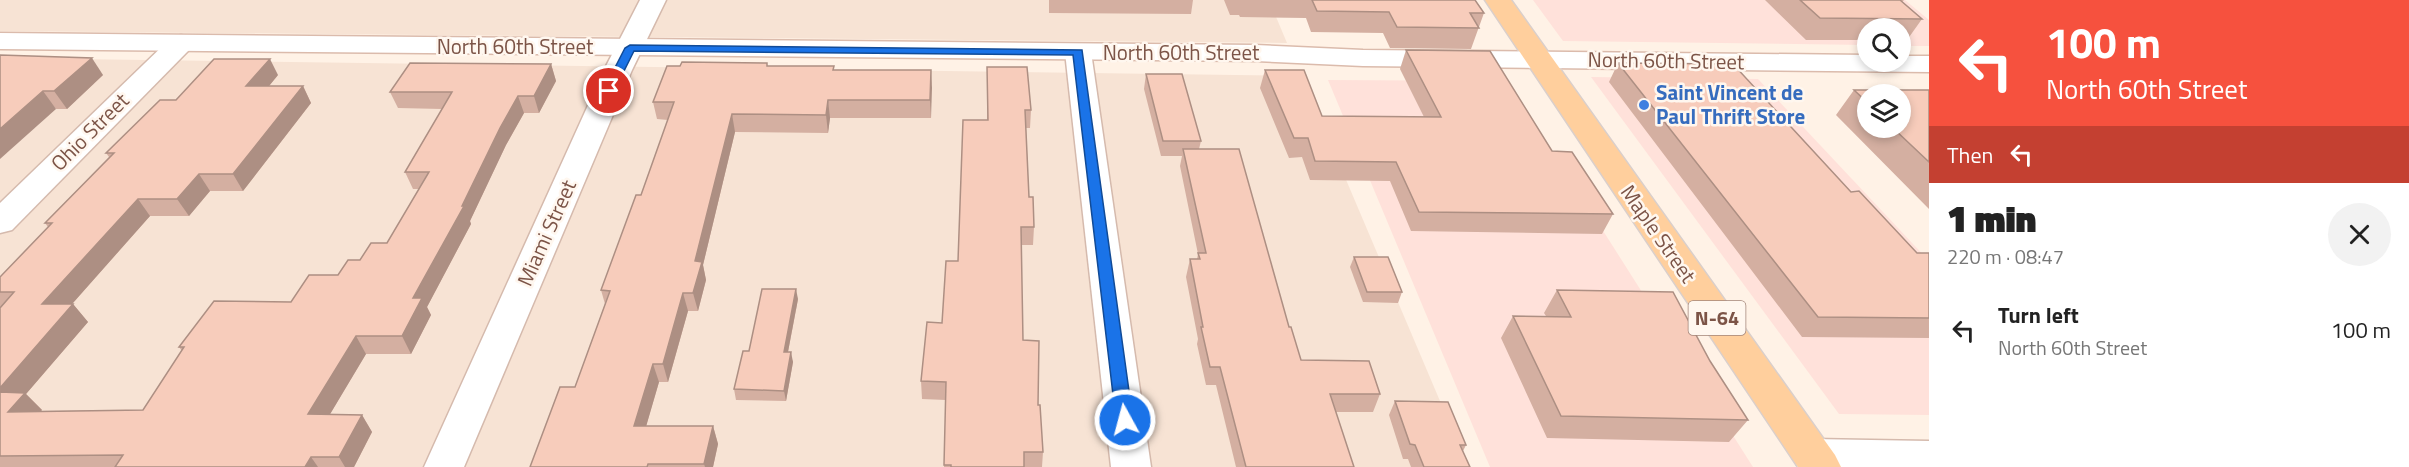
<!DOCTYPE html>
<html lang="en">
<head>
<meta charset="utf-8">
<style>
  body { margin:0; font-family:"Titillium Web",sans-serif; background:#f2f2f2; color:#222; height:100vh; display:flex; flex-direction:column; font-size:22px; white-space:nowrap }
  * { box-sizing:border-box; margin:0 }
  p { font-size:20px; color:#767676 }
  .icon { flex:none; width:33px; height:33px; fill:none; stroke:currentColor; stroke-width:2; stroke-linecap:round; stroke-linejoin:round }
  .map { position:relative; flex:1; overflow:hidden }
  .side { display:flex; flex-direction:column; background:#fff; width:480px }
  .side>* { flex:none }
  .guide { background:#f6513e; color:#fff; overflow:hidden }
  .buttons { position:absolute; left:1857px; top:18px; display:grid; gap:12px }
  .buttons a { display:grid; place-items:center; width:54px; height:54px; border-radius:50%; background:#fff; box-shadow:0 3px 9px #0003; font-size:30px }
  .pin { position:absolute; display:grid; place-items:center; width:51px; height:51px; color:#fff; margin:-26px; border:3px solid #fff; border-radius:50%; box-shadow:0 2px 6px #0007 }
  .me { position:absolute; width:66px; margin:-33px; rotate:353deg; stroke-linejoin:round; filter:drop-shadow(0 0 4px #0008) }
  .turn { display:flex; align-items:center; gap:21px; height:126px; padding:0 18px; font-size:27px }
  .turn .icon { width:78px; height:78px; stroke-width:2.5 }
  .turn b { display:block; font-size:42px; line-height:51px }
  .then { display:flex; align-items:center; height:57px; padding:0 18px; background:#0003; gap:12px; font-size:22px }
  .round { display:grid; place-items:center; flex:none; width:63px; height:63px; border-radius:32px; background:#f2f2f2 }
  .summary { display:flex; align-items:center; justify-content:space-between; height:102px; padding:0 18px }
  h1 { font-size:36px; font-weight:800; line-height:45px }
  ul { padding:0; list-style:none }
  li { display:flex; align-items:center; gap:18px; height:90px; padding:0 18px }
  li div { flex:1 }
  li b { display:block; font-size:22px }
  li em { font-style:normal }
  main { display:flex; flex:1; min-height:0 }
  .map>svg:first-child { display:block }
</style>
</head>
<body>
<main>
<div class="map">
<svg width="1929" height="467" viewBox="0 0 1929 467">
  <rect width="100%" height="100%" fill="#fff2e6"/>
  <g fill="#f7e3d4">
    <path d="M0,0H1269L1287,43L0,31Z"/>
    <path d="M0,58L1302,76L1468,467H0Z"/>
  </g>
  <g fill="#ffe1da">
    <path d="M1533,0H1905L1929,20V46H1901L1900,28H1868L1867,45L1563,41Z"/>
    <path d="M1591,77L1758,79L1929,261V415L1839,414Z"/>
    <path d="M1328,80L1508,81L1753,467H1490Z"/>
  </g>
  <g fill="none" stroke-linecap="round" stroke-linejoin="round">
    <defs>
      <g id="street">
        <path d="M640,0H666L632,70L464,467H424L604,70Z"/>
        <path d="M181,35L190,37L194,43L190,49L12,230L0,233V203L172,37Z"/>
        <path d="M1078,44L1088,46L1091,52L1151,467H1111L1065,52L1068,46Z"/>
        <path d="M1813,439L1929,441V467H1798L1793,456L1799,444Z"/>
      </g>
      <path id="secondary" d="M0,33L1256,45L1363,50L1868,55V62H1900V56H1929V72L1363,66L1256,61L0,49Z"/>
      <path id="primary" d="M1485,0H1511L1835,455L1841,467H1798Z"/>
    </defs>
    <use href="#street" stroke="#d5baad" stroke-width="3"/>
    <use href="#secondary" stroke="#dbbbac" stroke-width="3"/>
    <use href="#primary" stroke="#dacfcb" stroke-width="3"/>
    <use href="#street" fill="#fff" fill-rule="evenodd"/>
    <use href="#secondary" fill="#fff" fill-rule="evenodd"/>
    <use href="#primary" fill="#ffcf9d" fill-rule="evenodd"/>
  </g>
  <g fill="#d4afa1" fill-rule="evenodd">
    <path d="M1049,0H1193L1191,14L1049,13Z"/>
    <path d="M1224,0H1475L1484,13L1471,49L1390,48L1383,33L1311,32L1306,18L1240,17L1239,15H1230Z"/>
    <path d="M1765,0H1904L1902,2L1922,19L1907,40H1900V28H1868V40H1806Z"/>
    <path d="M1406,50L1552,151L1613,214L1602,234L1411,231L1390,181L1310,180L1302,157L1289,158L1260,88L1265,70L1322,116L1424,117L1400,69Z"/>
    <path d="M0,55L103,75L67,109H56Z"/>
    <path d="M1618,63L1917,253H1929V338L1802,337L1609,82Z"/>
    <path d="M551,64L556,81L539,113H524L506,145L470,221L471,224L427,307L431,315L411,354H366L330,414L362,415L372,432L354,467H0V277L48,227L45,223L109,157L106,153L278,75L269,86H303L311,103L243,191H210L189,216H150L72,304H73L88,322L26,394L42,410L40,411L143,410L182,351L179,347L291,302L338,275L360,260L387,243L419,189H413L405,172L442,109L398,108L390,92Z"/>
    <path d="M768,66H834V70H931V118H830L828,133L735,132L703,265L706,280L698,311H688L668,382H659L646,426H713L718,444L713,467H530L575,387L605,304L601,290L641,195L668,120L657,119L653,102Z"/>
    <path d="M987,67L1031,110L1030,128H1026L1029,197L1034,227L1033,245H1021L1023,340L1038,405L1043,452L1042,467H944L946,400L922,399L921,381L942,323L958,261L987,120Z"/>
    <path d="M1146,74L1201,141L1199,149L1289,327L1301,360L1380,394L1373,412H1335L1354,467H1236L1216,385H1206L1197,344L1198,339L1186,277L1190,259H1197L1198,254L1180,166L1182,156H1161L1144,89Z"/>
    <path d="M1854,90H1929V209L1836,115ZM1868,94L1900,128H1868Z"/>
    <path d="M1354,257L1402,292L1398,303L1363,302L1350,267Z"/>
    <path d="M1557,290L1710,361L1748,420L1729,442L1547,438L1501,338L1513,316H1546L1544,313Z"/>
    <path d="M798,299L788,352L793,362L786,401L736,400L734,389L749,351Z"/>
    <path d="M1395,401L1466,445L1463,451L1470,467H1411L1408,459H1403L1389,415Z"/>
  </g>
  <g fill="#ad8f83">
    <path d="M92,58L103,75L67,109L54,91Z"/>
    <path d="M270,59L278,75L255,103L246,86Z"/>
    <path d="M551,64L556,81L539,113L534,96Z"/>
    <path d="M931,70L932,88L931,118L930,100Z"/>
    <path d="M303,86L311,103L243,191L233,174Z"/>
    <path d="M43,91L56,109L0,159V129Z"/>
    <path d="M518,96L524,113L506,145L470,221L471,224L427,307L431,315L411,354L402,336L413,298L500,128Z"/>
    <path d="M828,100L830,118L828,133L826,115Z"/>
    <path d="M732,114L735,132L703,265L706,280L698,311L693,293L695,261Z"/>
    <path d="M199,174L210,191L189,216L177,199Z"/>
    <path d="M138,199L150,216L57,321L42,304Z"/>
    <path d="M796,289L798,299L786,362L784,352Z"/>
    <path d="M683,293L688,311L668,382L663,364Z"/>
    <path d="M73,304L88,322L26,394L42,410L26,429L8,412L0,395V388Z"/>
    <path d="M356,336L366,354L320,431L308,414Z"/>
    <path d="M791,352L793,362L786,401L784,391Z"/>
    <path d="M653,364L659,382L641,444L634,426Z"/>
    <path d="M362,415L372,432L354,467H345L339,457Z"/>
    <path d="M713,426L718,444L713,467H705L704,464Z"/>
    <path d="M311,457L318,467H305Z"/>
  </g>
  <g fill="#f7ccbb" stroke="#ad8f83" stroke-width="1.5">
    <path d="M1312,0H1475L1484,13H1470L1479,28L1397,27L1389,12L1317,11Z"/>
    <path d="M1800,0H1900L1922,19L1820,18Z"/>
    <path d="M1406,50L1490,51L1552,151L1572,152L1613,214L1419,212L1396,162L1315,161L1308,138H1294L1265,70H1304L1322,116L1441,117Z"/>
    <path d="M0,55L92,58L54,91H43L0,129Z"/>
    <path d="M214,59H270L246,86H303L233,174H199L177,199H138L42,304H73L0,388V308L14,292H0V277L52,223H45L114,153H106L160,100H176Z"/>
    <path d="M682,62L767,63V66H834L833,70H931L930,100H828L826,115L732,114L695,261L702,262L693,293H683L663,364H653L634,426H713L704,464H648L647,467H530L560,387H575L610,291L601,290L636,195H641L674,102H653L667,66H680Z"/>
    <path d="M410,63L551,64L534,96H518L500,128L462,206H464L413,298H422L402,336H356L308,414L362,415L339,457H311L305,467H115L123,455L0,456V392L25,393L8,412L143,410L184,347H179L214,301L291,302L309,275H338L348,260H360L371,243H387L429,172H405L452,92H390Z"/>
    <path d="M1618,63L1733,64L1851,192L1859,191L1917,253H1929V318L1818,317Z"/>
    <path d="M987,67H1027L1031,110H1025L1029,197H1033L1034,227H1021L1023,340L1039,341L1038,405H1040L1043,452H1024V467H951V465H944L946,382L921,381L927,322L942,323L946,261H958L963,120H988Z"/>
    <path d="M1146,74H1182L1201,141H1163Z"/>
    <path d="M1854,90H1929V162L1893,128H1900V94H1868V103Z"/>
    <path d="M1183,149H1239L1289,327H1291L1301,360L1369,361L1380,394H1330L1354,467H1246L1220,367H1210L1201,327H1203L1190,259H1200L1198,253H1206Z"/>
    <path d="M1354,257H1388L1402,292H1367Z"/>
    <path d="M762,289H796L784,352H791L784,391L734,389L743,351H749Z"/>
    <path d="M1557,290L1673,292L1710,361L1748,420L1561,416L1513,316L1571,317Z"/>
    <path d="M1395,401L1448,402L1466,445H1460L1470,467H1424L1415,445L1410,444Z"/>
  </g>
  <path fill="#1a73e8" stroke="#114b97" stroke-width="1.5" d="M630,45L1082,50L1133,420L1130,425L1125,427L1119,425L1116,420L1073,55L634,51L613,93H605L603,91L625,48Z"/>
  <circle fill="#3f7fe0" stroke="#fff7ef" stroke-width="2" cx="1644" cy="105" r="6"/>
  <g text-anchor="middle" stroke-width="5" stroke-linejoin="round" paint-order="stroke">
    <rect fill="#fff7ef" stroke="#a38579" stroke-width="1.5" x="1688.5" y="301" width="57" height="34" rx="4.5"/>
    <g font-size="20" font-weight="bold" fill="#7c5447">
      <text x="1717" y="325">N-64</text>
    </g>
    <g font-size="21" fill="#7c5447" stroke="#fff7ef">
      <text x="515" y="54">North 60th Street</text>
      <text x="1181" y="60">North 60th Street</text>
      <text transform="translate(1666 61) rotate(1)" y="7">North 60th Street</text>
      <text transform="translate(90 132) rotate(-45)" y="7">Ohio Street</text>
      <text transform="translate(547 233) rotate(-66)" y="7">Miami Street</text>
      <text transform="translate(1658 234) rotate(55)" y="7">Maple Street</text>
    </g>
    <g font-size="21" font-weight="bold" fill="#366cbe" stroke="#fff7ef" text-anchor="start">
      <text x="1656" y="100">Saint Vincent de<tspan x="1656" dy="24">Paul Thrift Store</tspan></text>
    </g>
  </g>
</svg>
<div class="buttons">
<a><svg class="icon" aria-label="search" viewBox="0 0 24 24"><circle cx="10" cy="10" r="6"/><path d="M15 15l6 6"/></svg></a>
<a><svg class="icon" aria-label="layers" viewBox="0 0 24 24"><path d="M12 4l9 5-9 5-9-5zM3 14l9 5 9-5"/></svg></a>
</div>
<div class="pin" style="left:609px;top:91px;background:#d93025"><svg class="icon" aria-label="arrive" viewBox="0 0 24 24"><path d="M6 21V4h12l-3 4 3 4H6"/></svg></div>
<svg class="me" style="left:1125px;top:420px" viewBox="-20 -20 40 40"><circle r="17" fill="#1a73e8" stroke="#fff" stroke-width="3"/><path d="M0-11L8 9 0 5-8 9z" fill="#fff"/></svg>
</div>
<section class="side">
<div class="guide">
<div class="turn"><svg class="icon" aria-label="left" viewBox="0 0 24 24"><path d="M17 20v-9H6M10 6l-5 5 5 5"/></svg><div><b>100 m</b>North 60th Street</div></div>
<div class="then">Then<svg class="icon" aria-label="left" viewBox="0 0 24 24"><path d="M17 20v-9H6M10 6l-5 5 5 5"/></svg></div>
</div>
<div class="summary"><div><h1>1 min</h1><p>220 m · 08:47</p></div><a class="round"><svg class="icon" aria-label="close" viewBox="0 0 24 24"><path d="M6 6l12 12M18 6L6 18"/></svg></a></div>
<ul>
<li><svg class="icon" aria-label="left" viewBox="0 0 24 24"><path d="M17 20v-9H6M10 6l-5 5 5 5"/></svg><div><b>Turn left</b><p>North 60th Street</p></div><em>100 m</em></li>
</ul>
</section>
</main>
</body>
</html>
